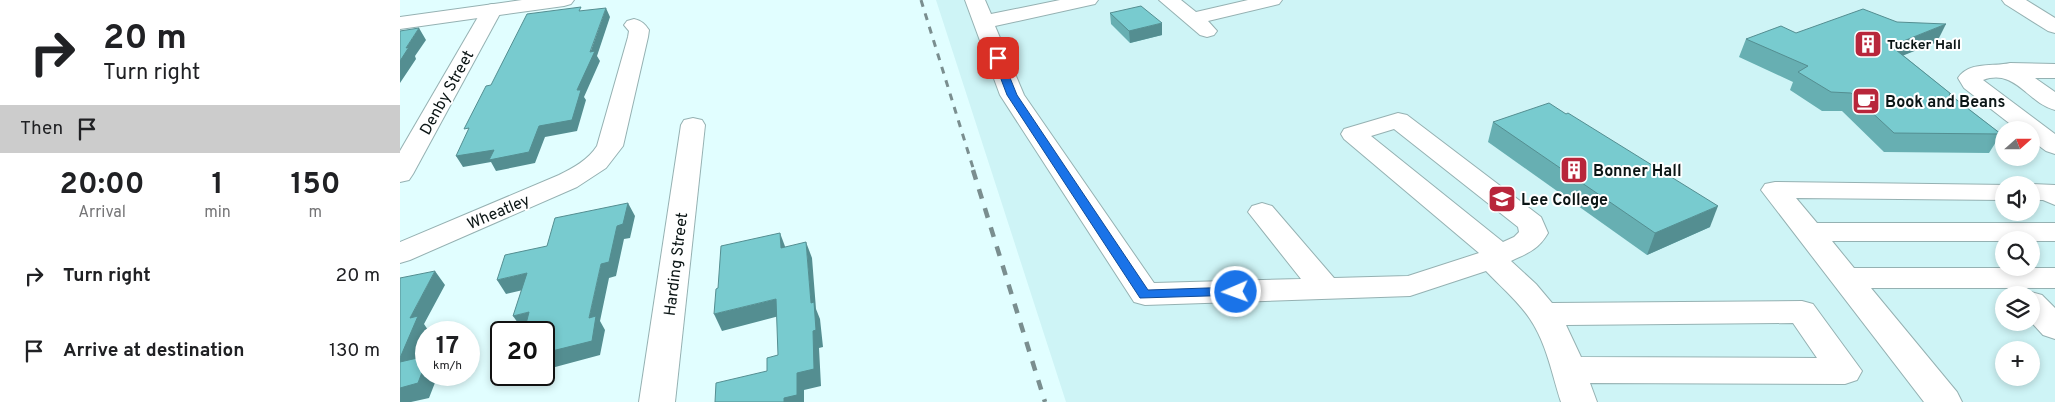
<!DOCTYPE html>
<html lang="en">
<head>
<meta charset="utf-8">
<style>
  body { margin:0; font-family:Overpass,sans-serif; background:#f6f6f6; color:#202124; height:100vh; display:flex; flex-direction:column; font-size:19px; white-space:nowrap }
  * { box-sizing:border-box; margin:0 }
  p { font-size:16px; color:#757577 }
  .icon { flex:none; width:28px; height:28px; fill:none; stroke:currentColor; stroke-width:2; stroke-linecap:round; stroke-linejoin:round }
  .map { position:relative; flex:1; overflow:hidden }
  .panel { display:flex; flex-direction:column; background:#fff; width:400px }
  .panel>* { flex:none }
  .hud { background:#fff; color:#202124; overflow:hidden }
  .needle { width:32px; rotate:69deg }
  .buttons { position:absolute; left:1595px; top:121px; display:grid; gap:10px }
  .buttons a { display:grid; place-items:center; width:45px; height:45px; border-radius:50%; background:#fff; box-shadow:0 2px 8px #0003; font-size:25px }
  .speed { position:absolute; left:15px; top:321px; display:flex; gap:10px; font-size:25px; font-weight:700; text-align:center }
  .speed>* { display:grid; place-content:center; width:65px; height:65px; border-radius:50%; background:#fff; box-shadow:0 2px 8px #0003; line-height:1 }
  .speed small { font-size:12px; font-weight:400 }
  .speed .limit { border:2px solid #111; border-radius:8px; background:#fff; color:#111 }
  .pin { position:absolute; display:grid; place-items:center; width:42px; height:42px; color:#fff; margin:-21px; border-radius:10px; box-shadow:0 2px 8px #0006 }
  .me { position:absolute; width:55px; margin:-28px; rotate:268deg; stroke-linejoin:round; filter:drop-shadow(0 0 4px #0008) }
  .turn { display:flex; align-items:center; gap:18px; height:105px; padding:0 20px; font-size:22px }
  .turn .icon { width:65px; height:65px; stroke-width:2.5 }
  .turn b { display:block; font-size:35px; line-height:42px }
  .then { display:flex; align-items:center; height:48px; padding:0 20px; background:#0003; gap:10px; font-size:19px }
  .eta { display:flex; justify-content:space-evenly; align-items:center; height:85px; text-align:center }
  .eta b { font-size:30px; font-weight:700; line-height:35px }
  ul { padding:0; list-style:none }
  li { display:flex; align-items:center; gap:15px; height:75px; padding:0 20px }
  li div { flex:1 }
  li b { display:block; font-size:19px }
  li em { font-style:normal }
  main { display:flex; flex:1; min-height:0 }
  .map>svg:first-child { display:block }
</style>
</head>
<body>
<main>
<section class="panel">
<div class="hud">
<div class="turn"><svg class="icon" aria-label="right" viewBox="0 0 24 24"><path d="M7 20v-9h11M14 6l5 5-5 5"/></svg><div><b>20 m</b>Turn right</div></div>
<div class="then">Then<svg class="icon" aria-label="arrive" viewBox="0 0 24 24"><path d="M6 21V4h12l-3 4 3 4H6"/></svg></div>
</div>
<div class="eta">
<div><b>20:00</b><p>Arrival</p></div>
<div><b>1</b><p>min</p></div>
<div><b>150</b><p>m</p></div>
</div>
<ul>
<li><svg class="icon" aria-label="right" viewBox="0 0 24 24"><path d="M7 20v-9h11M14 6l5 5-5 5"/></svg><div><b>Turn right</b></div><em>20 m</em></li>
<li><svg class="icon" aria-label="arrive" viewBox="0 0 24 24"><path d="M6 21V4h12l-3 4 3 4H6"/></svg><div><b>Arrive at destination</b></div><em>130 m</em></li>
</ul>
</section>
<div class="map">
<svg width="1655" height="402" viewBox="0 0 1655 402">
  <rect width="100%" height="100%" fill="#e1feff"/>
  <path fill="#cef4f6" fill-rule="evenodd" d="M536,0H1655V402H666ZM1604,130H1631V158H1604ZM1604,185H1631V212H1604ZM1604,240H1631V268H1604ZM1604,295H1631V322H1604ZM1604,350H1631V378H1604Z"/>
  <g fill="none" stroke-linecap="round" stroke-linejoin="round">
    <defs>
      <g id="minor">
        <path d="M565,0H585L591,14L660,0H698L695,4L595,26L624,95L754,283L901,279L848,212L852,206L862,203L872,206L934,278L1008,276L1079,253L944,139L941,134L944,129L998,113L1007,115L1141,217L1148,233C1138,250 1128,253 1111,261L1136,284L1152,303L1402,301L1413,304L1462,371L1457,380L1445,384L1190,383L1197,402H1161C1152,375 1147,344 1130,319C1118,301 1101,287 1086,271L1010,296L745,305L734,302L600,95ZM994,129L1118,227L1119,232L1114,237L1103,242L971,136ZM1393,323L1417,358L1181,357L1166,325Z"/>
        <path d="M759,0H781L796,12L848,0H882L879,4L808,21L817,31L814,35L807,37L800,35Z"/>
        <path d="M1602,0H1626L1655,18V33L1648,31L1605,4Z"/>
        <path d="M92,4L99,6L102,10L13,174L9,180L0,182V151L82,10L85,6Z"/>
        <path d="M234,19C242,21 245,24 249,30L248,37L223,146L206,168L177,187L10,260L0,263V242L159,175C173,168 188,160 197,146L228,37L229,31L224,25L227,21Z"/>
        <path d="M1610,63L1655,64V78H1635L1655,92V110C1627,103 1616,68 1583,80L1655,134V154L1646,151L1631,140V130H1618L1564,88L1558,78C1569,61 1593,67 1610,63Z"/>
        <path d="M293,118L302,120L305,125L275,402H239L281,125L284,120Z"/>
        <path d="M1375,182L1609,185H1604V200L1396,198L1417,223H1655V241H1432L1454,268H1655V288H1471L1557,392L1562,402H1524L1361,190L1365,184Z"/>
        <path d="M1631,184L1655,185V205L1643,200H1631V185H1626Z"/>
        <path d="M1631,292L1642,295L1655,308V339L1643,335L1631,322V295H1621Z"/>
      </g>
      <path id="major" d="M122,0H174L171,4L164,6L0,29V17Z"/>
    </defs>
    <use href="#minor" stroke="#95b1b2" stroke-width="2"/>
    <use href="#major" stroke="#95b1b2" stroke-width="2"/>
    <use href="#minor" fill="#fff" fill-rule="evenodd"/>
    <use href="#major" fill="#fff" fill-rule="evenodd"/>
    <path stroke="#7a8e8f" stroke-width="3" stroke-dasharray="7 7" stroke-linecap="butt" d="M521,0L574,171"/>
    <path stroke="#7a8e8f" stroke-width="4.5" stroke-dasharray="10 10" stroke-linecap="butt" d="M573,170L645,402"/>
  </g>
  <g fill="#67afb2">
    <path d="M710,13L762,35L730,43L711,24Z"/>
    <path d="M1346,39L1537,42L1503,55L1551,94V95L1601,134L1589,153L1484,152L1442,111H1422L1390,90L1393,82L1339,57Z"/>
    <path d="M1093,122L1310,227L1247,255L1088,142Z"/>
  </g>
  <g fill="#548e91">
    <path d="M206,8L210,17L197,56L200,61L184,97L186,100L177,131L145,137L135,163L96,171L91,162L63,167L56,156L139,126L177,90Z"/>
    <path d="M762,23V35L730,43L729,31Z"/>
    <path d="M1546,24L1537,42L1482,64L1491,46Z"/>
    <path d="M19,28L26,40L15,56L16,59L0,83V61L6,48Z"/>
    <path d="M228,203L235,216L230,238L224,239L216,276L209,278L200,321L205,330L200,355L144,370V353L189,318L201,264L217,226Z"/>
    <path d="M1318,206L1310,227L1247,255L1255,233Z"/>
    <path d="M380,233L386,249L381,248Z"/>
    <path d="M406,242L412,258L416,309L420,319L423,347L419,348L421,386L404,390V402H384V398L397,373L413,331Z"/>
    <path d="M35,271L45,285L24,324L28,330L27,332H26V335L10,377L0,365V358L10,318Z"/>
    <path d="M127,273L136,287L106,294L97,280Z"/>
    <path d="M376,299L383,315L322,331L314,314Z"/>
    <path d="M129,312L138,326L123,330L113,316Z"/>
    <path d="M26,362V375H38L29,398L11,402H0V388Z"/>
  </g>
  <g fill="#78cbcf" stroke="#548e91">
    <path d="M741,6L762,23L729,31L710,13Z"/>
    <path d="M181,7L179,11L206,8L190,52L195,51L177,90H181L172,120L139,126L129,152L89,160L94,150L56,156L69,128L64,129L86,86L91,85L127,14Z"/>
    <path d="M1463,9L1497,22L1546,24L1491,46L1551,94H1549L1601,134L1494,133L1451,93L1431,92L1398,72L1408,66L1346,39L1381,26L1396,33Z"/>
    <path d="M19,28L6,48L9,47L0,61V31Z"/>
    <path d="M1149,103L1166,114L1168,113L1318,206L1255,233L1093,122Z"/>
    <path d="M228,203L223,224L217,226L209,262L201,264L189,318L196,316L192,341L144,353V332H124L129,312L113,316L127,273L97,280L105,255L147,246L155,218Z"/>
    <path d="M380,233L381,248L406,242L411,303L414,302L416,330L413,331L414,369L397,373V395L384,398V402H315L316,383L367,371V358L378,355L376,299L314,314L316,289L318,288L321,246Z"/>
    <path d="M35,271L10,318L18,316L0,358V278Z"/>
    <path d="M26,356V362L18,383L0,388V362Z"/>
  </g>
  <path fill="#1a73e8" stroke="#114b97" d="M598,56L602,58L617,95L748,290L836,287L840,289L842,292L840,295L740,298L607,95L593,58Z"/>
  <defs>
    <symbol id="building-square" viewBox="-11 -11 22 22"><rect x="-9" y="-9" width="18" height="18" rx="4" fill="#b8263b" stroke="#fff"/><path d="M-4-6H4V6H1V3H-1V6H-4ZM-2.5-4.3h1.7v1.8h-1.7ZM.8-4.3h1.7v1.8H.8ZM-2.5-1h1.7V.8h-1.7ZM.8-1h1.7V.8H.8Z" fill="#fff"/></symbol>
    <symbol id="cafe-square" viewBox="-11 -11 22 22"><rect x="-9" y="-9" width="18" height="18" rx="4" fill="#b8263b" stroke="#fff"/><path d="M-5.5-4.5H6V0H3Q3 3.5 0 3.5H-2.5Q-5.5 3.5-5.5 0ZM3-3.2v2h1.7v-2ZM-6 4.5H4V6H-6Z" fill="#fff"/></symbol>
    <symbol id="university-square" viewBox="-11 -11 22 22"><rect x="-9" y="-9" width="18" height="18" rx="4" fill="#b8263b" stroke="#fff"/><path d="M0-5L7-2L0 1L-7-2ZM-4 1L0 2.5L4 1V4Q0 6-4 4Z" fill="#fff"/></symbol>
  </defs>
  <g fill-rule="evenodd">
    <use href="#building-square" x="1452" y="28" width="32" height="32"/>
    <use href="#cafe-square" x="1450" y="85" width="32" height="32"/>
    <use href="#building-square" x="1158" y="154" width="32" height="32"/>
    <use href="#university-square" x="1086" y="183" width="32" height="32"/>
  </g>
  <g text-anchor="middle" stroke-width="4" stroke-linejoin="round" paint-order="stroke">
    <g font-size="14" font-weight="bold" fill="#0b1515" stroke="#fff" text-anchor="start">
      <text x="1487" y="49">Tucker Hall</text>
    </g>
    <g font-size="16" fill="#0b1515" stroke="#fff">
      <text transform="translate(46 92) rotate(-61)" y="6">Denby Street</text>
      <text transform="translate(98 211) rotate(-23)" y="6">Wheatley</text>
      <text transform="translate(275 264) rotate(-83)" y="6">Harding Street</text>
    </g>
    <g font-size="16" font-weight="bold" fill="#0b1515" stroke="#fff" text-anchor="start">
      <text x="1485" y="107">Book and Beans</text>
      <text x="1193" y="176">Bonner Hall</text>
      <text x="1121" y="205">Lee College</text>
    </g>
  </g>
</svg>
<div class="buttons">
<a><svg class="needle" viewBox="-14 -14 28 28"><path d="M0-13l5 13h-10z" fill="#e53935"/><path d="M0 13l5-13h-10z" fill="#757577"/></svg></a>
<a><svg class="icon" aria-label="sound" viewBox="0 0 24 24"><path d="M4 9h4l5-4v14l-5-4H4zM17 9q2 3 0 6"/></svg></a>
<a><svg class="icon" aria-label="search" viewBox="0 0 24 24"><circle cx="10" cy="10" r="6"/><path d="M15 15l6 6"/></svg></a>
<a><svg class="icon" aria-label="layers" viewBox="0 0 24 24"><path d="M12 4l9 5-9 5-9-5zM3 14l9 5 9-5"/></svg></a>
<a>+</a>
</div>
<div class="speed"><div>17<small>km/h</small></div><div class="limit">20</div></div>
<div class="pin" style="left:598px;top:58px;background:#d93025"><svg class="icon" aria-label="arrive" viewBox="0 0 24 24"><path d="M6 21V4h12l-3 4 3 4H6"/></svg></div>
<svg class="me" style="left:836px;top:292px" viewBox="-20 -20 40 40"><circle r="17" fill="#1a73e8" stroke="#fff" stroke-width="3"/><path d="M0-11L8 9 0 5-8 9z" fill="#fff"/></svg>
</div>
</main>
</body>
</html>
